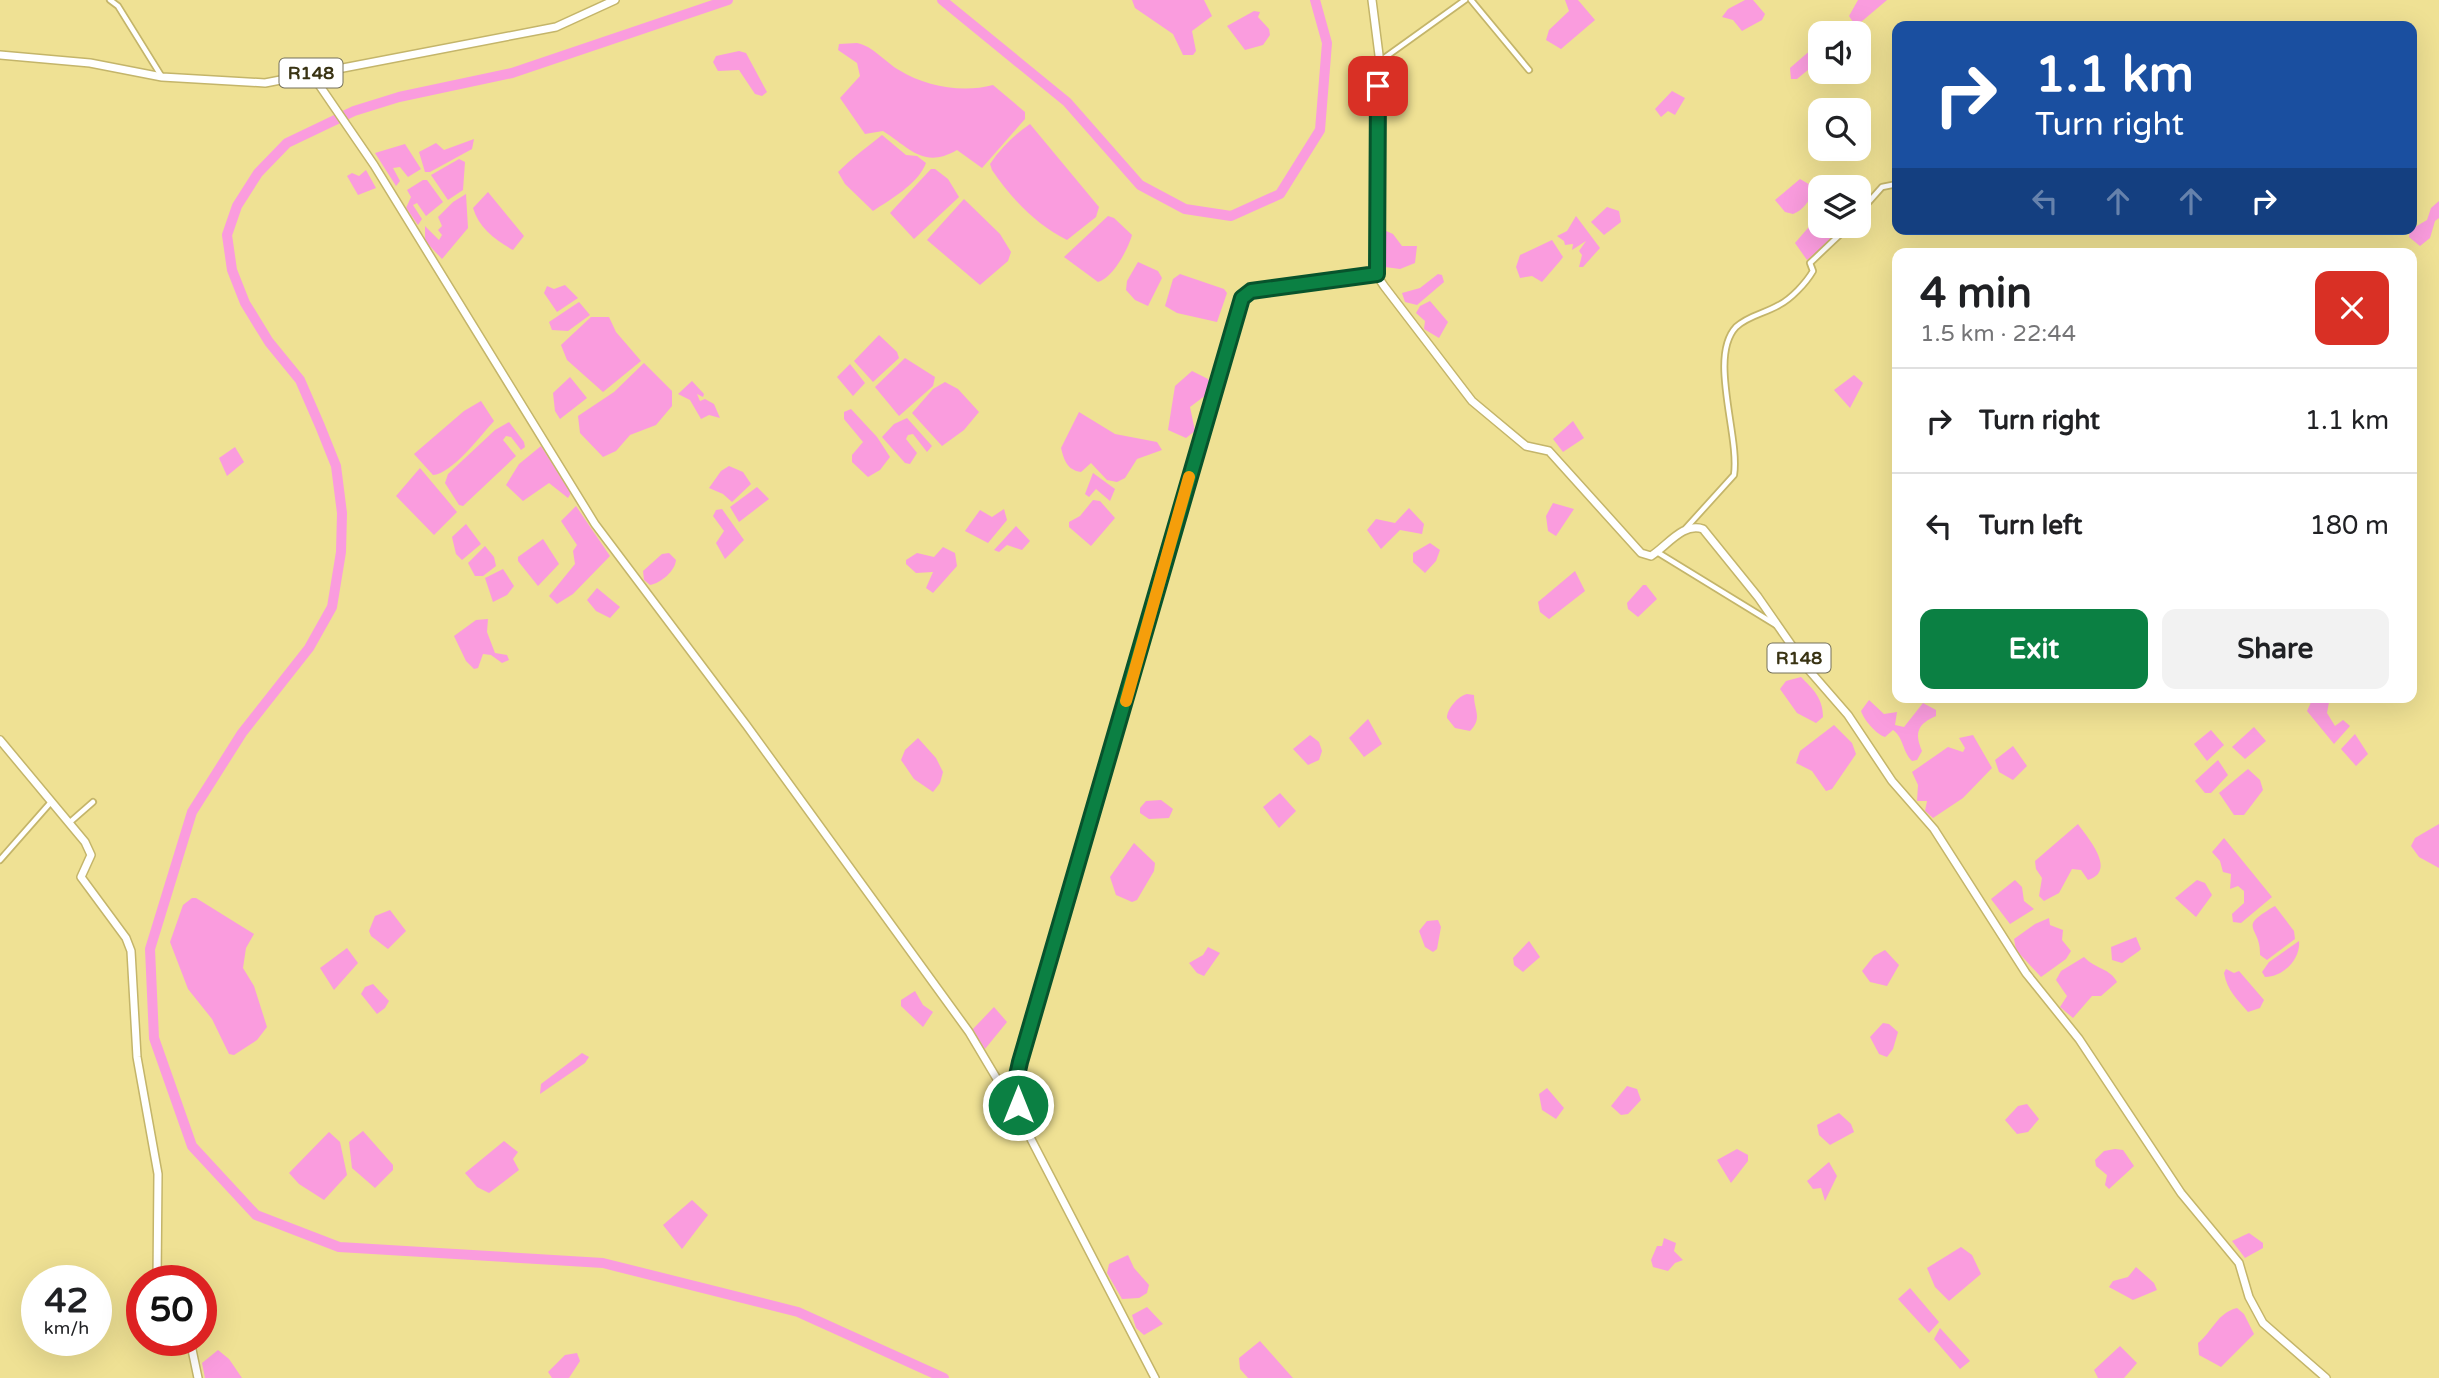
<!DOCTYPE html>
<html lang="en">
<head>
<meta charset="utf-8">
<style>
  body { margin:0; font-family:"Varela Round",sans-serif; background:#f2f2f2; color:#202124; height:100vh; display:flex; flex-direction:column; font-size:26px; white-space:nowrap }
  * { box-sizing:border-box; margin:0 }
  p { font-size:23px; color:#757577 }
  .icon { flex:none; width:38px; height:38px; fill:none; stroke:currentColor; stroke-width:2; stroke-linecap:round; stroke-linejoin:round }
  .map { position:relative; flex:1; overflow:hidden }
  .side { position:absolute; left:1892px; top:248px; width:525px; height:455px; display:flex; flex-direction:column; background:#fff; border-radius:14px; box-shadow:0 7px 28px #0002 }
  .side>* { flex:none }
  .hud { position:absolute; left:1892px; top:21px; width:525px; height:214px; border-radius:14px; box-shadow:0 7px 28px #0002; background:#1a4fa0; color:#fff; overflow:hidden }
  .controls { position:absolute; left:1808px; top:21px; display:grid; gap:14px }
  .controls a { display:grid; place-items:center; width:63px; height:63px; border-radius:14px; background:#fff; box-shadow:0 7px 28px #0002; font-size:35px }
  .speed { position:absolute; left:21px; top:1265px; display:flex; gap:14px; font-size:35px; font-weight:700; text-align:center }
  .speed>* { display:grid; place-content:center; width:91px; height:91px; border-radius:50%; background:#fff; box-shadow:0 7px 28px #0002; line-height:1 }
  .speed small { font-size:18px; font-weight:400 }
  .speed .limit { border:10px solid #d22; background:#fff; color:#111 }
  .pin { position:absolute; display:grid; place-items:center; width:60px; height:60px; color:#fff; margin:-30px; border-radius:14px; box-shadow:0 4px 10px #0006 }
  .me { position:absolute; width:77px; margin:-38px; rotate:0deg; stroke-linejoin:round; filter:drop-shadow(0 0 5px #0008) }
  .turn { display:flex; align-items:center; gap:24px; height:147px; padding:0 28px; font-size:32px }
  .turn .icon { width:91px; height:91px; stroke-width:2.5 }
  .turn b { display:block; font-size:49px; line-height:60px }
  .lanes { display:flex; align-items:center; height:66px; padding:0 28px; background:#0003; justify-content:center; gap:35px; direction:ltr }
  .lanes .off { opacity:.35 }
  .round { display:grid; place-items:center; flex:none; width:74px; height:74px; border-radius:14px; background:#f2f2f2 }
  .summary { display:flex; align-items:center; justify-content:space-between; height:119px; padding:0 28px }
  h1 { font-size:42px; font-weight:700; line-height:52px }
  .action { display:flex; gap:14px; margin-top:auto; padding:14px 28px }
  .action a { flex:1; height:80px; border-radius:14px; background:#0b8043; color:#fff; font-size:28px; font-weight:700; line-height:80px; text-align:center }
  .action a+a { background:#f2f2f2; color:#202124 }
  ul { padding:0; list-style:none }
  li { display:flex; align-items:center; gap:21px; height:105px; padding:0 28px; border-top:2px solid #e0e0e0 }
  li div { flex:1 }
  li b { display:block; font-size:26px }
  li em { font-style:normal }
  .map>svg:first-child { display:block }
</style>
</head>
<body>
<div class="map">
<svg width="2439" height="1378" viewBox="0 0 2439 1378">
  <rect width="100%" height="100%" fill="#efe194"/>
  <g fill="#fa9cde">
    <path d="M1132,0H1204L1212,16L1192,31L1196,51L1193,55H1183L1173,34L1135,8Z"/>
    <path d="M1565,0H1578L1595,20L1561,49L1546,40L1549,30L1569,11Z"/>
    <path d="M1745,0H1753L1765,14L1762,20L1742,31L1733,20L1722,17L1728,9Z"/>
    <path d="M1858,0H1887L1861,22H1853L1849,16Z"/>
    <path d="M1254,11L1260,12L1258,17L1269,29L1270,35L1263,45L1245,50L1227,26Z"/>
    <path d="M857,43C873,46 885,62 899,70C926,87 963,93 993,85L1025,112V119L982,168L957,150C924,169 911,149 883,131L865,134L840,98L860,76L857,63L838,50L839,44Z"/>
    <path d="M1813,48L1820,53V60L1797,79H1791L1790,68Z"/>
    <path d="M739,51L746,53L767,92L762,96L755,94L739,70L718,71L713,62L716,56Z"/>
    <path d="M1672,91L1685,98L1675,115L1668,111L1661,117L1655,109Z"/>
    <path d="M1030,124L1099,207L1096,217L1067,240C1037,226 1010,197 992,170L990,164C1001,148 1014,135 1030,124Z"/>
    <path d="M882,135L906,155L917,156L926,163C918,184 891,199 873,211L845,184L838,172C853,157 866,148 882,135Z"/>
    <path d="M474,139L472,149L430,172H425L419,152L436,143L444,150Z"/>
    <path d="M405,144L421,169L408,177L400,167L393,168L400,181L396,186L375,153Z"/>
    <path d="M459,159L465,162L463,190L448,200L431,175Z"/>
    <path d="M931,169H935L948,179L959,197L914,239L890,213Z"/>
    <path d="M366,170L376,188L358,195L347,176L352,173L359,176Z"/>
    <path d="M1800,179L1814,187L1815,194C1807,201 1804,210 1793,214L1785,212L1775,200Z"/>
    <path d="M423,180H427L443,202L426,216L417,203L413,205L422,219L418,225L406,208L411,197L407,190Z"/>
    <path d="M488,192L524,236L513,250C495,240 479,228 473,208Z"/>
    <path d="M466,194L468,228L442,259L425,241V226L439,240L442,235L438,230L442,226L438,217L453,202Z"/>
    <path d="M964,199L1000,234L1011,252L1008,261L980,285L927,240Z"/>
    <path d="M2439,201V218L2435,221L2430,238L2420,246L2409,237L2410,230L2427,220L2431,208Z"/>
    <path d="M1607,207L1619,211L1621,222L1604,235L1591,222Z"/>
    <path d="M1820,214V226H1849L1807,260L1795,243Z"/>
    <path d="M1108,216L1114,218L1132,235C1128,249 1113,278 1098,282L1064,257Z"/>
    <path d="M1576,216L1600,248L1583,267H1579L1582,255L1579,251L1586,241L1572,250L1573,244L1565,245L1564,241L1557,236L1567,231Z"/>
    <path d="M1384,230L1393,234L1402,246H1417L1415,263L1400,269L1385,267L1382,251Z"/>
    <path d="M1552,240L1563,257L1560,261L1542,282L1532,276L1520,278L1516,267L1520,255Z"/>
    <path d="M1138,262L1158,271L1162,278L1148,306L1135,300L1126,290L1127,281Z"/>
    <path d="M1180,274L1224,289L1227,293L1217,322L1177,313L1165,306L1173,279Z"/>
    <path d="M1438,274L1442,275L1444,282L1417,305L1405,302L1402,293L1420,288Z"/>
    <path d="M565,285L578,298L557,312L544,293L547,286L554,289Z"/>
    <path d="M1430,301L1448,322L1439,338L1424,329L1425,321L1416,313L1420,306Z"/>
    <path d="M579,302L590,315L568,331L552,330L549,322Z"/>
    <path d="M591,317H609L616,332L641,361L603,392L567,360L561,345Z"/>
    <path d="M879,335L897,352L899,358L873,382L854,361Z"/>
    <path d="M905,358L935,377L933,386L899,416L875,387Z"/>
    <path d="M644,363L672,391V406L656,425L630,435L616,451L603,457L580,433L578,416L614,392Z"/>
    <path d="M850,364L865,383L853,396L837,377Z"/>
    <path d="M1192,371L1208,379L1214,389L1190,407L1195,431L1186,438L1168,430L1175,386Z"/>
    <path d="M1854,375L1863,383L1850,408L1834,390Z"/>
    <path d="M570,377L587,398L560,419L555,411L553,393Z"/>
    <path d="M692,381L704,394L703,397L697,394L700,401L705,399L714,404L720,418L709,415L701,419L690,400L678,394Z"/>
    <path d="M945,382L958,389L979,412L964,430L942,446L912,413L933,389Z"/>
    <path d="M481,401L494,421C481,435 452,474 433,475L414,454L464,411Z"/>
    <path d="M851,409L877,437L890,457L880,470L868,477L852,462V455L863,442L844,419V412Z"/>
    <path d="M1079,412L1115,434L1157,442L1162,450L1137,459L1125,478L1117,482L1107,480L1091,463L1081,472C1067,470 1064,460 1061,448Z"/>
    <path d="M907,418L932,446L927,452L913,434L908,435L906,439L917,453L910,464L905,463L882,437L894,424Z"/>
    <path d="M1573,421L1584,438L1563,452L1553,439Z"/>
    <path d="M509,422L524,442L525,447L521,450L511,437L506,436L503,440L516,456L463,506L459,505L445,483L448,474L495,430Z"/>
    <path d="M541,446L571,493L568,498L549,483L523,501L506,485L519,464Z"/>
    <path d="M235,447L244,462L227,476L219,458Z"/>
    <path d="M729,466L743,472L751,484L732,502L723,494L709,488L721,471Z"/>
    <path d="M420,468L457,512L434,535L396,496Z"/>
    <path d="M1093,473L1115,489L1110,501L1096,489L1089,497L1085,494Z"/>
    <path d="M757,487L769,499L739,522L730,507Z"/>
    <path d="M1093,500L1100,501L1115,518L1091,546L1069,527V522L1080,516Z"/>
    <path d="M1553,503L1574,509L1556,536L1548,531L1546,516Z"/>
    <path d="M576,506L610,556L573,594L557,604L549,596L575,564L573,551L577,545L561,521Z"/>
    <path d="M1409,508L1424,524L1422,534L1400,530L1381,549L1367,530L1376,519L1395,523Z"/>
    <path d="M722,509L744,540L725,559L716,543L724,531L713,516L716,510Z"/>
    <path d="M1004,509L1007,520L988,543L965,531L980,510L992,517Z"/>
    <path d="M466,524L481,544L462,560L456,554L452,537Z"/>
    <path d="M1016,526L1030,541L1022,550L1007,545L999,552L994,550Z"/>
    <path d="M543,539L559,564L538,586L518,561V557Z"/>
    <path d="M1430,543L1440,550L1436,561L1425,573L1413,562V553Z"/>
    <path d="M485,546L494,557L496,566L483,576H475L468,563Z"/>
    <path d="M943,547L955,553L957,566L933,593L926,588L933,572L916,573L906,564V560L917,553L934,557Z"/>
    <path d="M669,553L676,560C675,571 661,583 650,585L644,580L643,571L662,554Z"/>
    <path d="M503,569L514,586L507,595L493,602L485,578Z"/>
    <path d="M1575,571L1585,591L1549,619L1540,612L1538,602Z"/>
    <path d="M1643,585H1646L1657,599L1638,617L1628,609L1627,603Z"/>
    <path d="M597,588L620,607L610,618L596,611L587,600Z"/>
    <path d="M488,619L487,632L495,653L507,655L509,660L502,663L491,655L483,654L478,668L474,669L466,661L454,636L476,620Z"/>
    <path d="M1801,677C1813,689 1823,698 1823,717L1816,723L1797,713L1780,689L1786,681Z"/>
    <path d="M1467,694L1474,695C1474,711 1483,718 1470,731L1455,728L1447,718C1447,709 1458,696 1467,694Z"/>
    <path d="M2313,698H2326L2329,702L2327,713L2335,726L2343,720L2350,726L2334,744L2307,711Z"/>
    <path d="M1869,700L1884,714L1897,712L1895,725L1904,727L1923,703L1936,710V716C1918,724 1914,732 1922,751L1917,760L1912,761C1902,751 1904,738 1893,730L1885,737C1876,734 1864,720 1861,711Z"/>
    <path d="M1368,719L1382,744L1364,757L1349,738Z"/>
    <path d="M1834,725L1852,743L1856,754L1832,789L1826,791L1812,771L1796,763L1800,751Z"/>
    <path d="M2254,727L2266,741L2245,759L2232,747Z"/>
    <path d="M2211,730L2224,745L2207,761L2194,744Z"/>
    <path d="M2355,734L2368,754L2356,766L2341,749Z"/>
    <path d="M1310,735L1319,742L1322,751L1319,760L1308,765L1293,749Z"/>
    <path d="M1973,735L1992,768L1963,798L1933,818L1925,811L1927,801H1917L1918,785L1912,772L1948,747L1963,752L1965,748L1959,738Z"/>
    <path d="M918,738L936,758L943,772L940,783L933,792L914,779L901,760L905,750Z"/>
    <path d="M2013,746L2027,766L2013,780L1999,772L1995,760Z"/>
    <path d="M2218,760L2228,775L2211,793H2205L2195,781Z"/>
    <path d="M2248,769L2260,780L2263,790L2244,815H2234L2219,793Z"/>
    <path d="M1280,793L1296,811L1279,828L1263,807Z"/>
    <path d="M1161,800L1173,809L1169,818L1149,819L1140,813V808L1146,801Z"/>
    <path d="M2078,824C2087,837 2118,871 2088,880L2081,870L2072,869L2059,893L2044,901L2039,896L2042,878L2036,869L2035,861Z"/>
    <path d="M2439,824V868L2419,857L2411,846L2415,838Z"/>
    <path d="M2224,838L2272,897L2241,923L2233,922L2232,914L2244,903V891L2238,886L2230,889L2231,874L2223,872L2220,861L2212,852Z"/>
    <path d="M1134,843L1155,863L1154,871L1137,900L1132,902L1116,895L1110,877Z"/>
    <path d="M2015,880L2022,887L2024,901L2034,909L2010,924L1991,899Z"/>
    <path d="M2197,880L2205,883L2212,895L2196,917L2175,898Z"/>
    <path d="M192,898H196L254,934L246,948L243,968L254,986L267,1027L257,1040L234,1055L229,1054L212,1019L188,989L170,942L183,905Z"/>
    <path d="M2275,906L2294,931L2295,939L2267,960L2260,955C2261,925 2235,929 2275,906Z"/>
    <path d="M390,910L406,931L388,949L371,936L369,931L375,916Z"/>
    <path d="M2049,918L2050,925L2063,930L2062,940L2071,951L2066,959L2041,977L2016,950L2014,939L2035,924Z"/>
    <path d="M1438,920L1441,927L1437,949L1433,952L1425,947L1419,931L1427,921Z"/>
    <path d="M2136,937L2141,949L2139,951L2122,963L2112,960L2111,947Z"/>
    <path d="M1529,941L1540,957L1523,972L1514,965L1513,958Z"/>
    <path d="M2299,941C2301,959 2283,977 2265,977L2262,972L2269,962Z"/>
    <path d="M1208,947L1220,953L1204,976L1197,973L1189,963L1203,955Z"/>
    <path d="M347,948L358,963L334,990L320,968Z"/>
    <path d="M1885,950L1899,965L1887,986L1870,982L1862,971L1874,956Z"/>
    <path d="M2084,957C2095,969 2110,968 2117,982L2101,996H2092L2073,1018L2060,1007L2067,996L2056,980L2061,971Z"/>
    <path d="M2226,969L2234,973L2239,971L2264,1000L2260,1008L2248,1012C2237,999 2227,990 2224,973Z"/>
    <path d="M373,984L389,1001L385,1008L377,1014L361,994L365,987Z"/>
    <path d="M915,991L923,1005L933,1012L923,1027L901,1006V1000Z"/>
    <path d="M994,1007L1007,1022L985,1049L972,1030Z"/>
    <path d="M1883,1023L1889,1024L1898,1032L1893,1049L1887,1057L1879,1054L1870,1037Z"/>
    <path d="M582,1053L589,1057L585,1063L540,1094L541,1084Z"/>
    <path d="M1627,1086L1637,1089L1641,1100L1628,1114L1621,1115L1611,1106Z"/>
    <path d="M1547,1088L1564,1108L1556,1119L1542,1110L1539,1094Z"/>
    <path d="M2027,1104L2039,1119L2028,1132L2017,1134L2005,1120L2018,1106Z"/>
    <path d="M1839,1113L1851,1124L1854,1132L1830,1145L1819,1135L1817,1125Z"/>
    <path d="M363,1131L393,1165V1170L375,1188L352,1168L349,1142Z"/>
    <path d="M329,1132L340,1142L347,1175L324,1200L299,1184L289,1173Z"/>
    <path d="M504,1141L518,1152L513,1159L519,1170L489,1193L477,1187L465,1173Z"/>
    <path d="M1737,1149L1748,1155V1161L1731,1183L1717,1160Z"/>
    <path d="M2115,1149L2123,1150L2134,1166L2109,1189L2105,1185L2107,1175L2096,1166L2095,1160L2104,1151Z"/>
    <path d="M1829,1162L1837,1176L1825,1201L1821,1188L1813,1189L1807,1181Z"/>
    <path d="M692,1200L708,1215L682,1249L663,1225Z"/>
    <path d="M2249,1233L2263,1243V1248L2245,1258L2232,1241Z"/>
    <path d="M1664,1238L1676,1243L1674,1251L1683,1260L1675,1263L1668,1271L1653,1267L1651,1260L1657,1246H1662Z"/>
    <path d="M1961,1247L1972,1255L1981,1274L1949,1301L1935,1287L1927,1268Z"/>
    <path d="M1128,1255L1134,1268L1149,1285L1147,1293L1139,1298L1122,1299L1107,1273L1109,1264Z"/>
    <path d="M2136,1267L2154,1283L2157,1290L2133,1300L2109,1287L2113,1281L2128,1277Z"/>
    <path d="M1910,1288L1939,1322L1929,1333L1898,1299Z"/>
    <path d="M1147,1307L1163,1324L1144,1335L1136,1328L1132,1315Z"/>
    <path d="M2237,1308L2244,1314L2254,1334L2221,1367L2199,1355L2198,1343C2213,1331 2217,1313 2237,1308Z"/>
    <path d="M1940,1328L1970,1361L1960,1369L1934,1339Z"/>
    <path d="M1260,1341L1292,1377L1293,1378H1248L1240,1369L1239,1358Z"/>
    <path d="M2120,1346L2137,1363L2124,1378H2098L2094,1370Z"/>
    <path d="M218,1350L229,1359L242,1378H205L202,1363Z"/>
    <path d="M577,1353L580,1361L569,1378H552L548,1372L565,1355Z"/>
  </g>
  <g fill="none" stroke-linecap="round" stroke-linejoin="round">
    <g stroke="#fa9cde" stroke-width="10">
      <path d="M728,0L512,73L399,97L354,111L287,143L258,173L237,206L227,235L232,270L245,303L269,342L300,380L320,426L336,466L342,513L341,552L332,607L309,648L242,733L192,812L150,949L154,1038L192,1146L256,1215L339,1247L603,1263L798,1312L944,1378"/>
      <path d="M942,0L1067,102L1140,185L1185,209L1231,216L1280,194L1320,130L1327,43L1315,0"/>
    </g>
    <defs>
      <g id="street">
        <path d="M110,0L118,6L162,77"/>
        <path d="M1471,0L1529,70"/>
        <path d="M1380,61L1465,0"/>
        <path d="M1858,214L1882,187L1897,184"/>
        <path d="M1686,528L1734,475C1740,436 1708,357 1736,327C1749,315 1764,314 1779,305C1791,299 1806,283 1813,271L1810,263L1849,226"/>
        <path d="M1657,552L1776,625"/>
        <path d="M69,823L93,802"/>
        <path d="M0,860L51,802"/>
      </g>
      <g id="secondary">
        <path d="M311,73L374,165L595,524L747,726L969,1032L1019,1116L1155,1378"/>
        <path d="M0,740L85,842L91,855L81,877L126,938L131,951L137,1057L158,1174L157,1281"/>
        <path d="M1019,1112L1016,1081L1020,1062L1243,298L1251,291L1377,274"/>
        <path d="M190,1340L198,1378"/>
      </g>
      <g id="primary">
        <path d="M1372,0L1379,55L1376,265L1378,277L1384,286L1472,401L1526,446L1549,451L1641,553L1651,556C1667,546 1683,522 1703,529L1758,597L1808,669L1848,715L1892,781L1934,829L2026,973L2079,1039L2181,1193L2239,1263L2249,1297L2263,1323L2326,1378"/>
        <path d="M0,55L90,63L162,77L265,83L556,27L615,0"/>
      </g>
    </defs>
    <use href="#street" stroke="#c4b56a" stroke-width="8"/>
    <use href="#secondary" stroke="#c4b56a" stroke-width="10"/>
    <use href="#primary" stroke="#c4b56a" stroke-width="10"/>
    <use href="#street" stroke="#fff" stroke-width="4.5"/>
    <use href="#secondary" stroke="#fff" stroke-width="7"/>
    <use href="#primary" stroke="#fff" stroke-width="7"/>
  </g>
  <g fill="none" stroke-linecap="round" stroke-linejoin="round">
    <defs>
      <path id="route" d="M1018,1105L1016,1080L1020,1062L1242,298L1251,291L1377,274L1378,86"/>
    </defs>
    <use href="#route" stroke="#07532c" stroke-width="18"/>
    <use href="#route" stroke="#0b8043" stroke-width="12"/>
    <path stroke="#f59e0b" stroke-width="12" d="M1126,701L1189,477"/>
  </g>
  <g text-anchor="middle" stroke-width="5" stroke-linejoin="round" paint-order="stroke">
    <g fill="#fff" stroke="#74705a" stroke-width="2">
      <rect x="279.5" y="58.5" width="63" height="29" rx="5"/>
      <rect x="1767.5" y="643.5" width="63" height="29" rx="5"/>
    </g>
    <g font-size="18" font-weight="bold" fill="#393313">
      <text x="311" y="79">R148</text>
      <text x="1799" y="664">R148</text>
    </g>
  </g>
</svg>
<div class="controls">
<a><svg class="icon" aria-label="sound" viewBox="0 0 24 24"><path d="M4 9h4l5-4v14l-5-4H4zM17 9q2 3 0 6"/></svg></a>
<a><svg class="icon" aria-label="search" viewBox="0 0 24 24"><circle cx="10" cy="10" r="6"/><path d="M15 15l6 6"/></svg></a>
<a><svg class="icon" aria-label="layers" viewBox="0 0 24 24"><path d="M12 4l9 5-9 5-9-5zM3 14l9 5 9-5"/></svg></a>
</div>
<div class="speed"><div>42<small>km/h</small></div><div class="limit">50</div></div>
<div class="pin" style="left:1378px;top:86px;background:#d93025"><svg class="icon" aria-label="arrive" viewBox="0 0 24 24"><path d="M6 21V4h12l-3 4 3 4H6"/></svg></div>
<svg class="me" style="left:1018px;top:1105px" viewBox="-20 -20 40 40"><circle r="17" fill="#0b8043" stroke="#fff" stroke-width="3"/><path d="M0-11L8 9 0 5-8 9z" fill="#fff"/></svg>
<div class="hud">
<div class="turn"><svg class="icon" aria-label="right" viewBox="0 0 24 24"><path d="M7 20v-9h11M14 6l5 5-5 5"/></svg><div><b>1.1 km</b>Turn right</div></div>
<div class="lanes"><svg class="icon off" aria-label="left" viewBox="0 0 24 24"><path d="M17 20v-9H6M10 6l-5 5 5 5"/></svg><svg class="icon off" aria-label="ahead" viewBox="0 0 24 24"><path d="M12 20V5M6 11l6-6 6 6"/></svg><svg class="icon off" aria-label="ahead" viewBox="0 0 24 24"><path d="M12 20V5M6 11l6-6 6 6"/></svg><svg class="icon" aria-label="right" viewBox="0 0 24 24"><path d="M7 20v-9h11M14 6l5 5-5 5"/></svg></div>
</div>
<section class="side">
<div class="summary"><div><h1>4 min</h1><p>1.5 km · 22:44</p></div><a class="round" style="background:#d93025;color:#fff"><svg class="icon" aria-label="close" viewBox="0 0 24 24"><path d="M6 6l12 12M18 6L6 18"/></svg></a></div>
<ul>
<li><svg class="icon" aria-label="right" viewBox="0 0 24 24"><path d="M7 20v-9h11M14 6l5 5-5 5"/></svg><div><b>Turn right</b></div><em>1.1 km</em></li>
<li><svg class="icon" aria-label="left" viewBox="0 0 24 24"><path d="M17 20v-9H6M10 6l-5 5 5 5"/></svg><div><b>Turn left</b></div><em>180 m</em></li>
</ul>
<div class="action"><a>Exit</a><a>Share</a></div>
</section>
</div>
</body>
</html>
